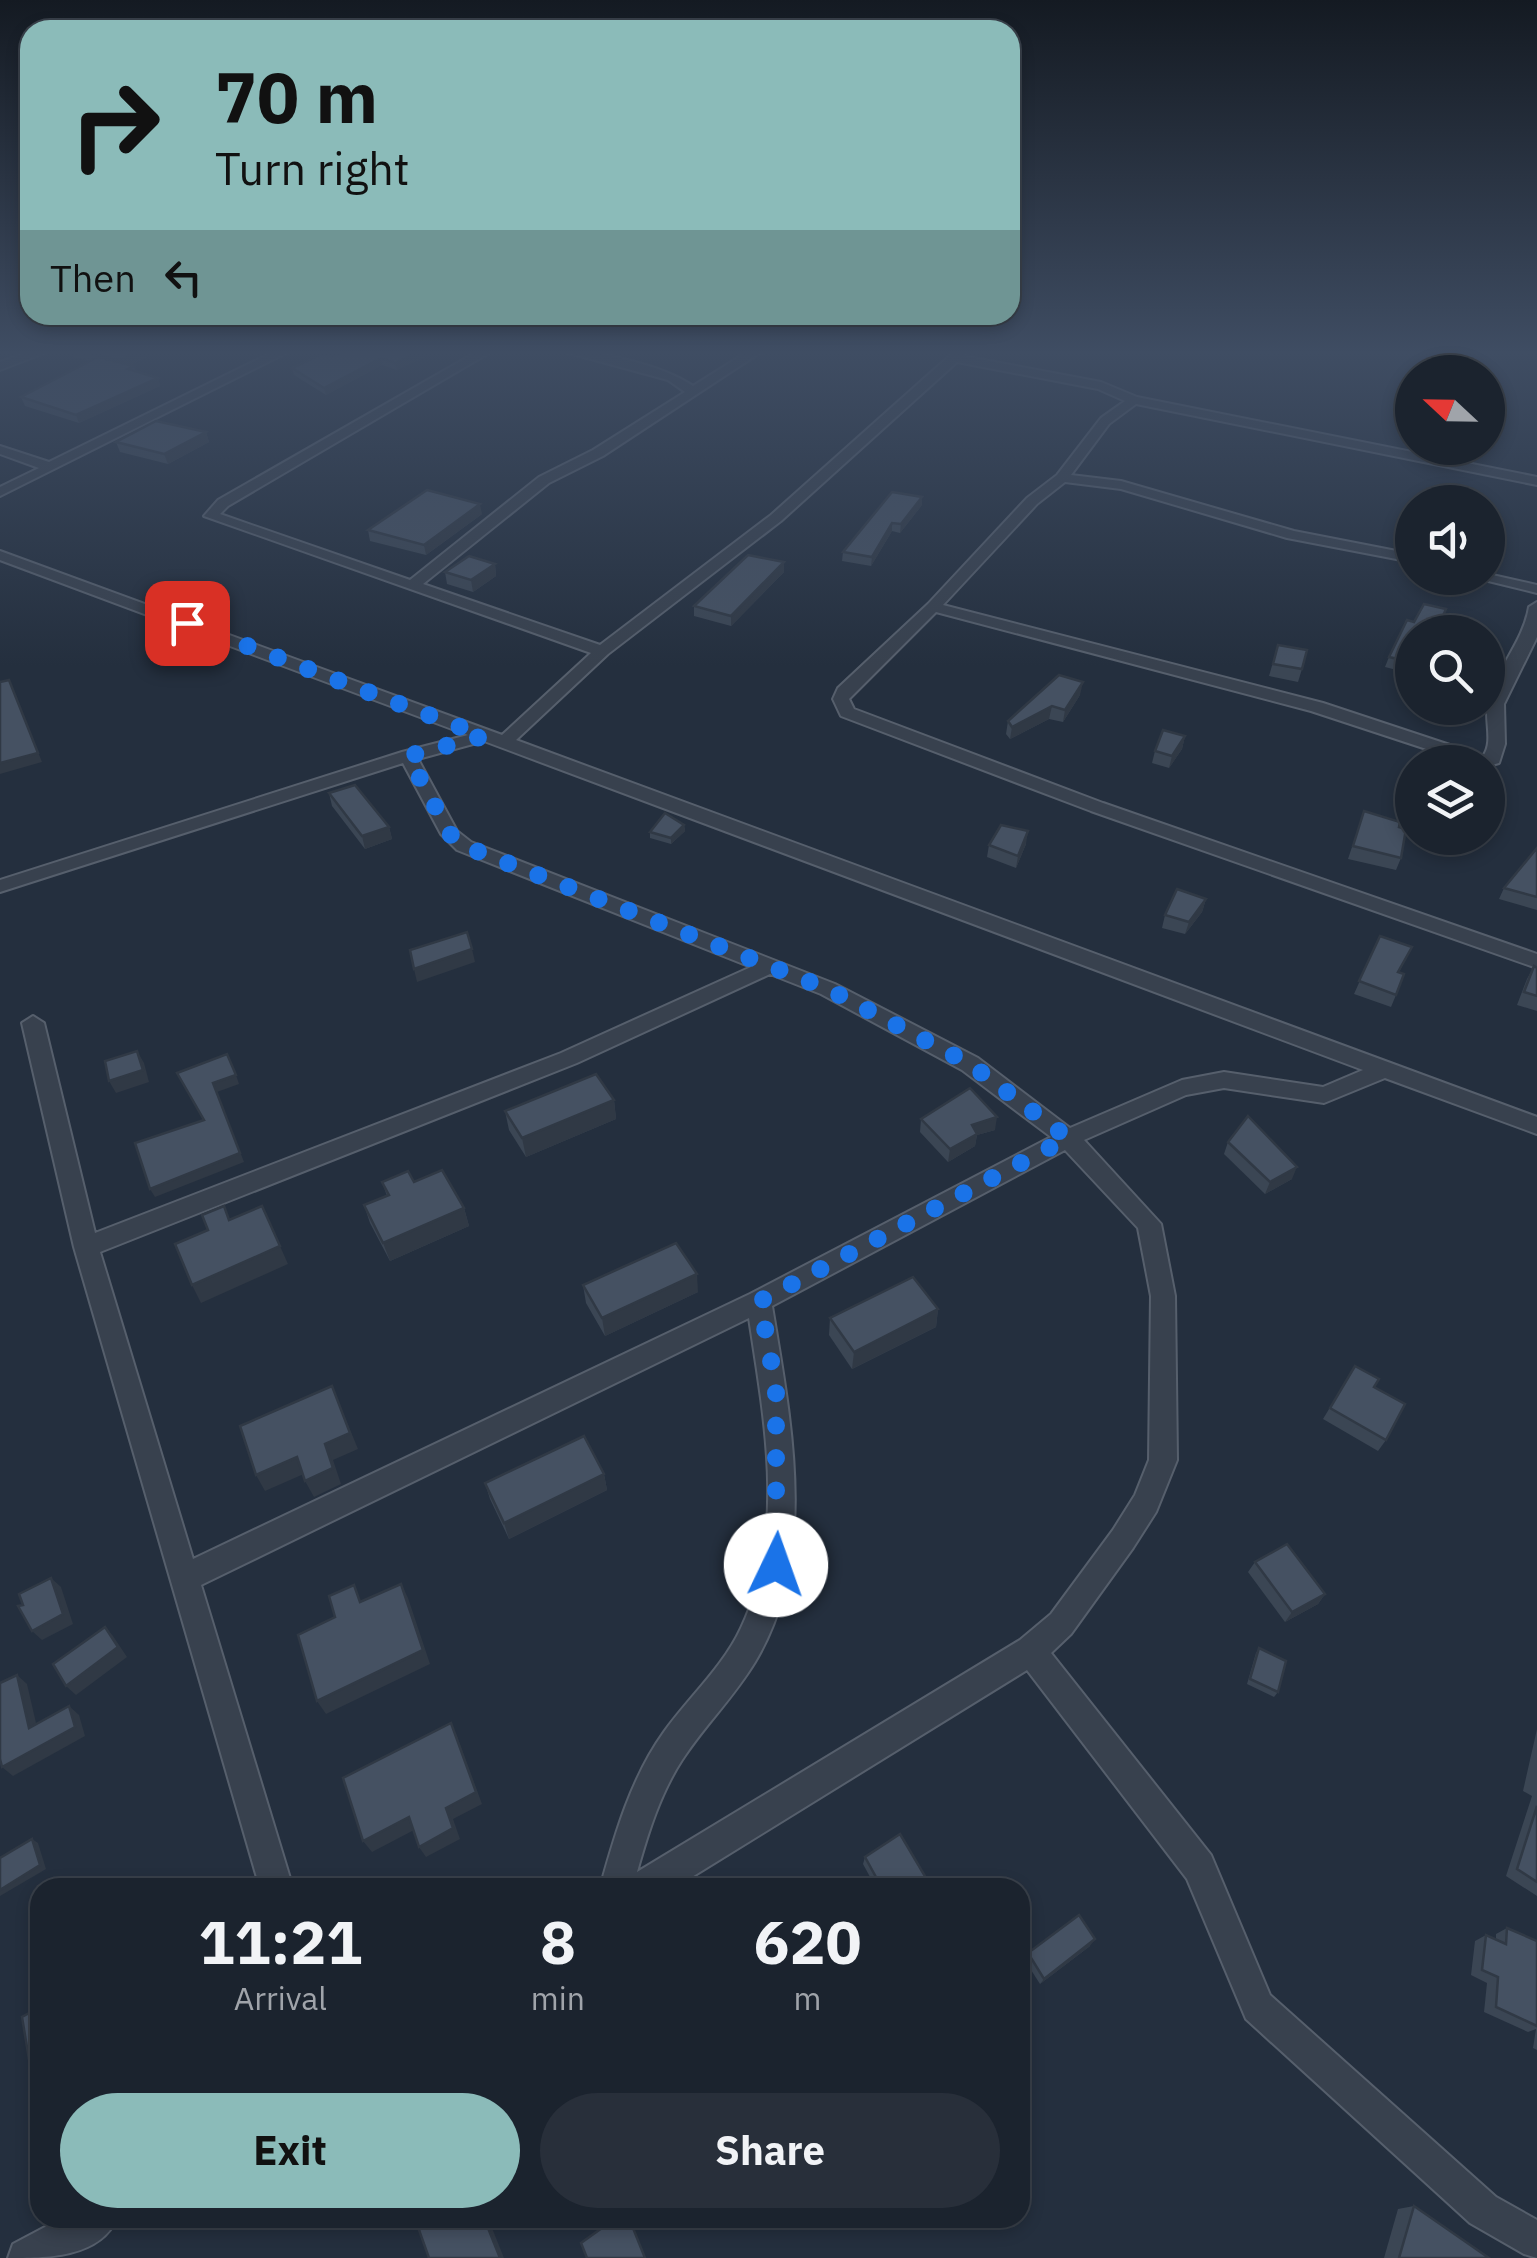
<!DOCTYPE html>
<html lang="en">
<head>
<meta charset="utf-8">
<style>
  body { margin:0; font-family:"IBM Plex Sans",sans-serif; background:#282f3a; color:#f1f3f6; height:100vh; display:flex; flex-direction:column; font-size:38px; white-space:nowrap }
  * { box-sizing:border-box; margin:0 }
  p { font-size:32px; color:#a0a4aa }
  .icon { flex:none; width:55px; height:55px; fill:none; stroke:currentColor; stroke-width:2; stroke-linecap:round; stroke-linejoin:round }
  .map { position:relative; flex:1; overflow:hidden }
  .sheet { position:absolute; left:30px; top:1878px; width:1000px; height:350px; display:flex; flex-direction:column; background:#1b232e; border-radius:30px; box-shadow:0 5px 15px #0003,0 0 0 2px #39404a }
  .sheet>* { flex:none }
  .hud { position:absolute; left:20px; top:20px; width:1000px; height:305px; border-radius:30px; box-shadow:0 5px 15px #0003,0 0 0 2px #39404a; background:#8bbbb9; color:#111; overflow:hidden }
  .needle { width:65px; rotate:292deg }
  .controls { position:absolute; left:1395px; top:355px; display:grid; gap:20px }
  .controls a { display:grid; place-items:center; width:110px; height:110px; border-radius:50%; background:#1b232e; box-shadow:0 5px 15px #0003,0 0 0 2px #39404a; font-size:50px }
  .pin { position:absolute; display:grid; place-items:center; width:85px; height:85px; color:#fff; margin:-42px; border-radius:20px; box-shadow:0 5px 15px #0006 }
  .me { position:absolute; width:110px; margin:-55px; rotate:3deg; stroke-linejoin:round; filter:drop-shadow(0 0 8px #0008) }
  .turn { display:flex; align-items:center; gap:35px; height:210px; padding:0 30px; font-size:45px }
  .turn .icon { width:130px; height:130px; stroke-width:2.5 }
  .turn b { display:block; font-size:70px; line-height:85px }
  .then { display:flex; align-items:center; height:95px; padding:0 30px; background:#0003; gap:20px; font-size:38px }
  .eta { display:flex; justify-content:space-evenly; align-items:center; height:170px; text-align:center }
  .eta b { font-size:60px; font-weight:700; line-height:70px }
  .button { display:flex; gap:20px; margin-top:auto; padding:20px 30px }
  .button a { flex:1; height:115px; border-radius:60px; background:#8bbbb9; color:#111; font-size:40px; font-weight:700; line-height:115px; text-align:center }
  .button a+a { background:#282f3a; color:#f1f3f6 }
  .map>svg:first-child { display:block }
</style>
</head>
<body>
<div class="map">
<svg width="1537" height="2258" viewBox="0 0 1537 2258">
  <rect width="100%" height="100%" fill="#242f3e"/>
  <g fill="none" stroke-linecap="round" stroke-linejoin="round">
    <defs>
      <g id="minor">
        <path d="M35,350H52L0,370V362Z"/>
        <path d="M277,350H292L0,496V487L39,468L0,454V446L49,462Z"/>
        <path d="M480,350H494L228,506L220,514L410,580L539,477L593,450L685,392L668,380L558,350C596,350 663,365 693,386L750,350H764L603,456L549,483L423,584L600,645L771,515L956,350H969L963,356L1101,382L1137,397L1537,477V485L1136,404L1109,424L1071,475L1121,481L1294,531L1412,554V562L1287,538L1121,489L1065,482L1037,504L943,605L1323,703L1483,756C1494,742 1484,720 1488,703C1496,668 1523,643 1529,607L1537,602V637L1504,704L1505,744L1499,763L1488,766V762H1466L1311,711L936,612L849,699L854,709L1103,803L1537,954V968L1091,811L841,716L833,699L838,688L928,604L1027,498L1057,475L1101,418L1125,401L1098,389L957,362L781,521L608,654L516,740L1537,1117V1134L1385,1078L1324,1103L1224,1088L1186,1095L1084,1140L1161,1224L1175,1296L1177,1460L1156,1512L1133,1548L1071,1634L1051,1653L1211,1855L1270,1995L1496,2197L1537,2220V2258L1524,2254L1470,2223L1246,2019L1187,1879L1027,1670L674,1888H600C615,1834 631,1778 664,1732C689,1697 723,1667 741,1628C787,1532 764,1417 749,1318L201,1585L293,1888H260L74,1247L22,1023L33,1016L44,1023L95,1233L561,1053L751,967L457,850L441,834L403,763L0,892V880L402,752L468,735L0,560V551L502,735L591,653L204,516L218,500ZM484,741L1363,1070L1323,1087L1224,1072L1182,1080L1070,1128L978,1058L835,984L471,842L457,831L418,759ZM770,974L821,994L962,1070L1051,1137L750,1294L193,1559L100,1252L577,1063ZM1065,1150L1138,1228L1151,1296L1149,1460L1135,1495L1113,1530L1051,1614L1020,1640L637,1872C648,1833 660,1794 682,1760C704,1726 734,1697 755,1662C819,1555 791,1422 772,1306Z"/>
        <path d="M1488,574L1537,585V593L1476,578H1488Z"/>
        <path d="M62,2218H117C100,2258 45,2258 8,2258L13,2244Z"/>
      </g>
    </defs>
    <use href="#minor" stroke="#565f6c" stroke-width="4"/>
    <use href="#minor" fill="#38414e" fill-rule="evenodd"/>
  </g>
  <g fill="#3b4654">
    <path d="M72,350H161L130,365L134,366L136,372L158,378L160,386L79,423L25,406L21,397L91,361L74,357Z"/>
    <path d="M437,351L397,370L382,365L326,395L294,375L292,368L333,356Z"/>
    <path d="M206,432L209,442L168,464L120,452L116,442Z"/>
    <path d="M922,505L900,533L892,531L871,566L842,561L843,552Z"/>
    <path d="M482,514L426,555L370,541L368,530Z"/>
    <path d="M784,562V572L731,626L694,616V606Z"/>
    <path d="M495,564L496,576L473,592L447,584L445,572Z"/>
    <path d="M1414,622L1412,632V674L1385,667L1389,657Z"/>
    <path d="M1278,645L1302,669L1298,682L1269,676Z"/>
    <path d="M1080,695L1063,722L1049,719L1010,739L1006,734L1008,721Z"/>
    <path d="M1185,736L1182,749L1169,768L1152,763L1155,751Z"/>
    <path d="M329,793L389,827L392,839L365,849L332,806Z"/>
    <path d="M1364,811L1399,827L1401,858L1396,870L1348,859Z"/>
    <path d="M684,825L685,831L671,844L650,838V832Z"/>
    <path d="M1026,844L1016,868L987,857L989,845Z"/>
    <path d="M1537,848V910L1499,899L1504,888Z"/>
    <path d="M1206,899L1202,912L1185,934L1162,928L1165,915Z"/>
    <path d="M1380,936L1406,959L1399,972L1396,995L1391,1007L1354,994Z"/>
    <path d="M1534,966L1537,968V1011L1517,1005L1527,979Z"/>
    <path d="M614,1100L616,1119L526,1157L509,1130L505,1111Z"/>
    <path d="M921,1119L995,1130L977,1135L975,1146L948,1162L920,1132Z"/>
    <path d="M1228,1142L1292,1179L1265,1194L1224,1154Z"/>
    <path d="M382,1182H414L464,1208L469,1226L390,1261L370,1223L364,1205L387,1196Z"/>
    <path d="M583,1285L698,1292L605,1336L586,1303Z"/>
    <path d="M938,1309L936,1327L852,1369L829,1335L830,1318Z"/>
    <path d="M1355,1366L1374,1387L1386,1440L1378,1451L1323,1419Z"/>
    <path d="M604,1474L607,1490L509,1539L490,1499L485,1483Z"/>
    <path d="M1255,1562L1325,1594L1318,1604L1285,1622L1248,1572Z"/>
    <path d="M1259,1648L1278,1692L1274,1697L1247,1684L1256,1653Z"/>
    <path d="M1537,1729V1896L1506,1876L1532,1796L1523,1791Z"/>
    <path d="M865,1857L932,1888H876L863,1864Z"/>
    <path d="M1507,1928L1537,1941V2050L1533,2048L1536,2029L1528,2032L1484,2012L1487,1983L1471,1975L1475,1941L1486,1935L1496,1940V1934Z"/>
    <path d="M1090,1946L1040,1984L1024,1959L1028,1953Z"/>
    <path d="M1414,2206L1489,2258H1384L1398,2209Z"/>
  </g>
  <g fill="#303945">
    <path d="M141,350H161L122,368L120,360Z"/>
    <path d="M423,350L437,351L397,370L395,363Z"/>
    <path d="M381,358L382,365L326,395L324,388Z"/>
    <path d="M158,378L160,386L79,423L76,415Z"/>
    <path d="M206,432L209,442L168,464L164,454Z"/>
    <path d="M922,497V505L900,533L901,524Z"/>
    <path d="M480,504L482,514L426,555L424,545Z"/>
    <path d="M892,523V531L871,566L872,557Z"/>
    <path d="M784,562V572L731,626V616Z"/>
    <path d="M495,564L496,576L473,592L471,580Z"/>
    <path d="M1083,682L1080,695L1063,722L1065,710Z"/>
    <path d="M13,689L42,762L0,774V763Z"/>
    <path d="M1052,706L1049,719L1010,739L1012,727Z"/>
    <path d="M1185,736L1182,749L1169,768L1172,756Z"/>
    <path d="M684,825L685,831L671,844V838Z"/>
    <path d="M389,827L392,839L365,849L362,836Z"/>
    <path d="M1028,831L1026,844L1016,868L1018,856Z"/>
    <path d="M1206,899L1202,912L1185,934L1189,922Z"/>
    <path d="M472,949L475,962L417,982L414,969Z"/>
    <path d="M137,1051L144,1063L149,1082L116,1093L109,1081Z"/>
    <path d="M236,1075L239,1084L217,1092L244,1162L155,1197L150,1189L240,1153L213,1083Z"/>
    <path d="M614,1100L616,1119L526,1157L522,1138Z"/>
    <path d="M997,1117L995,1130L977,1135L975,1146L948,1162L950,1149L972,1125Z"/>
    <path d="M1297,1167L1292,1179L1265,1194L1270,1182Z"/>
    <path d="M464,1208L469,1226L390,1261L383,1243Z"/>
    <path d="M280,1246L288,1264L201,1303L192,1285Z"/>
    <path d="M697,1274L698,1292L605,1336L602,1318Z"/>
    <path d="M938,1309L936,1327L852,1369L854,1352Z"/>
    <path d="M332,1386L358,1449L333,1460L341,1484L314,1497L305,1481Z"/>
    <path d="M297,1457L306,1473L265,1491L256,1475Z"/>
    <path d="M604,1474L607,1490L509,1539L504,1523Z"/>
    <path d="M51,1578L61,1587L73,1624L42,1640L32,1631Z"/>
    <path d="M401,1584L408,1598L430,1664L326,1714L317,1701Z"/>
    <path d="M1325,1594L1318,1604L1285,1622L1292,1612Z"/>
    <path d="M105,1627L113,1636L127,1657L76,1695L66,1686Z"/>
    <path d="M17,1675L27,1684L39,1736L29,1728Z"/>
    <path d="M69,1706L79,1715L85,1736L13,1776L2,1767Z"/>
    <path d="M451,1723L457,1736L482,1804L453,1819L460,1839L426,1857L419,1847L446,1808Z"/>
    <path d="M409,1817L416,1829L372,1852L363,1841Z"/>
    <path d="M32,1839L38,1843L46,1869L0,1896V1890Z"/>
    <path d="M1095,1939L1090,1946L1040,1984L1044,1979Z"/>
    <path d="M484,2218H488L504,2258H500Z"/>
  </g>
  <g fill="#455162" stroke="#303945" stroke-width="2.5">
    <path d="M78,350H141L120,360Z"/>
    <path d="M345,350H423L395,363L381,358L324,388L292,368L324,353L333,356Z"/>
    <path d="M98,357L134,366L128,369L158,378L76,415L21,397Z"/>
    <path d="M156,421L206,432L164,454L116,442Z"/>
    <path d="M427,490L480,504L424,545L368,530Z"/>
    <path d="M892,492L922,497L901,524L892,523L872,557L843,552Z"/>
    <path d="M748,555L784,562L731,616L694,606Z"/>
    <path d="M469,556L495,564L471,580L445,572Z"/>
    <path d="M1424,604L1446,609L1436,632H1412V662L1389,657L1407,620L1414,622Z"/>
    <path d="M1278,645L1307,650L1302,669L1273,664Z"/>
    <path d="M1059,675L1083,682L1065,710L1052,706L1012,727L1008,721Z"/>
    <path d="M9,680L38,753L0,763V682Z"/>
    <path d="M1163,730L1185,736L1172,756L1155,751Z"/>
    <path d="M355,785L389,827L362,836L329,793Z"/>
    <path d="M1364,811L1400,822L1399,827L1406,829L1401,858L1353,846Z"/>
    <path d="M665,813L684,825L671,838L650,832Z"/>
    <path d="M1001,825L1028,831L1018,856L989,845Z"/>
    <path d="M1537,848V897L1504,888Z"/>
    <path d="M1177,889L1206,899L1189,922L1165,915Z"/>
    <path d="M467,932L472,949L414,969L410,950Z"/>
    <path d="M1380,936L1412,947L1398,972L1404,974L1396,995L1359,981Z"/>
    <path d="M1534,966L1537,968V996L1524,992Z"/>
    <path d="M137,1051L143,1070L109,1081L105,1061Z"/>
    <path d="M227,1054L236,1075L213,1083L240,1153L150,1189L135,1143L204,1120L177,1073Z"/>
    <path d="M596,1074L614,1100L522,1138L505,1111Z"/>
    <path d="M970,1088L997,1117L972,1125L977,1134L950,1149L921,1119Z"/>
    <path d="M1248,1116L1297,1167L1270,1182L1228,1142Z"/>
    <path d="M442,1170L464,1208L383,1243L364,1205L389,1195L382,1182L408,1171L414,1182Z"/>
    <path d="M224,1206L229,1220L262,1206L280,1246L192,1285L175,1244L208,1230L202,1215Z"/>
    <path d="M676,1243L697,1274L602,1318L583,1285Z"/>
    <path d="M913,1277L938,1309L854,1352L830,1318Z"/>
    <path d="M1355,1366L1379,1379L1374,1387L1405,1404L1386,1440L1330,1408Z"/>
    <path d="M332,1386L350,1433L325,1444L333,1468L305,1481L297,1457L256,1475L240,1426Z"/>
    <path d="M584,1436L604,1474L504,1523L485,1483Z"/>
    <path d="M1287,1544L1325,1594L1292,1612L1255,1562Z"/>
    <path d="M51,1578L63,1614L32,1631L18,1606L23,1605L19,1594Z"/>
    <path d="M401,1584L423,1650L317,1701L298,1635L335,1617L329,1596L354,1585L360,1602Z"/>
    <path d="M105,1627L118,1647L66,1686L53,1664Z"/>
    <path d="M1259,1648L1286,1661L1278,1692L1250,1679Z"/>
    <path d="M17,1675L29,1728L69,1706L75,1727L2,1767L0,1759V1683Z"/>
    <path d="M451,1723L476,1792L446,1808L453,1828L419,1847L409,1817L363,1841L343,1778Z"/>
    <path d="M1537,1806V1882L1517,1869Z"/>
    <path d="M900,1834L932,1888H882L865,1857Z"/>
    <path d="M32,1839L40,1865L0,1890V1858Z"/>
    <path d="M1079,1915L1095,1939L1044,1979L1028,1953Z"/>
    <path d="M1507,1928L1537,1941V2026L1496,2007L1498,1977L1482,1970L1486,1935L1506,1944Z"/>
    <path d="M40,2007V2126L22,2017Z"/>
    <path d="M1414,2206L1489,2258H1399Z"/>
    <path d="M436,2218H484L500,2258H429L419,2230Z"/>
    <path d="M616,2218H629L645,2258H587L581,2243Z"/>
  </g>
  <linearGradient id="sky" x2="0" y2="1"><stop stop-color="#141a22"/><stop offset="0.53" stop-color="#3f4d63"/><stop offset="1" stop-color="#3f4d63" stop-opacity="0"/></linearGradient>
  <rect width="1537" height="666" fill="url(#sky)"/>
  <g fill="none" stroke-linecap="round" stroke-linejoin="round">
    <path stroke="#1a73e8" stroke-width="18" stroke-dasharray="0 32.4" d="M187,623L484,736L408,756L450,834L464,846L828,989L970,1064L1068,1138L760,1301L776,1388V1565"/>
  </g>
</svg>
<div class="controls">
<a><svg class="needle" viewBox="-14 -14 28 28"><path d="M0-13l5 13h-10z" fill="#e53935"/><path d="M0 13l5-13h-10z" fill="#a0a4aa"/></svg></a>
<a><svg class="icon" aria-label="sound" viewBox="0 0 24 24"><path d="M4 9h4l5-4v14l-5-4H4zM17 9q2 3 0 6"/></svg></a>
<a><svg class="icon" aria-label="search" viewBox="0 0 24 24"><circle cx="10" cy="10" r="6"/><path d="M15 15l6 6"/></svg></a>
<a><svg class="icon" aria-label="layers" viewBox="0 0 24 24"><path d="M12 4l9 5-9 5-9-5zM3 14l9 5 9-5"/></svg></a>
</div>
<div class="pin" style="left:187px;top:623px;background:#d93025"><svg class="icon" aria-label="arrive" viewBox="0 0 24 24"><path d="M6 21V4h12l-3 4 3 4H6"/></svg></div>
<svg class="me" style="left:776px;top:1565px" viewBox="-20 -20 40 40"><circle r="19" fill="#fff"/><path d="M0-13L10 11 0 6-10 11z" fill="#1a73e8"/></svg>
<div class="hud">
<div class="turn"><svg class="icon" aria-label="right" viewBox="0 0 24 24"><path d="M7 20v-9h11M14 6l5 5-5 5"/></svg><div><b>70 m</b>Turn right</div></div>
<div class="then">Then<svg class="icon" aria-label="left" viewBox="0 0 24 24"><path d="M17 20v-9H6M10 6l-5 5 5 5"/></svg></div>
</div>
<section class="sheet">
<div class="eta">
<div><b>11:21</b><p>Arrival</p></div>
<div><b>8</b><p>min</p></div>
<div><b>620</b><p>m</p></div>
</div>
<div class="button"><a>Exit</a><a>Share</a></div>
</section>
</div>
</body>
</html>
